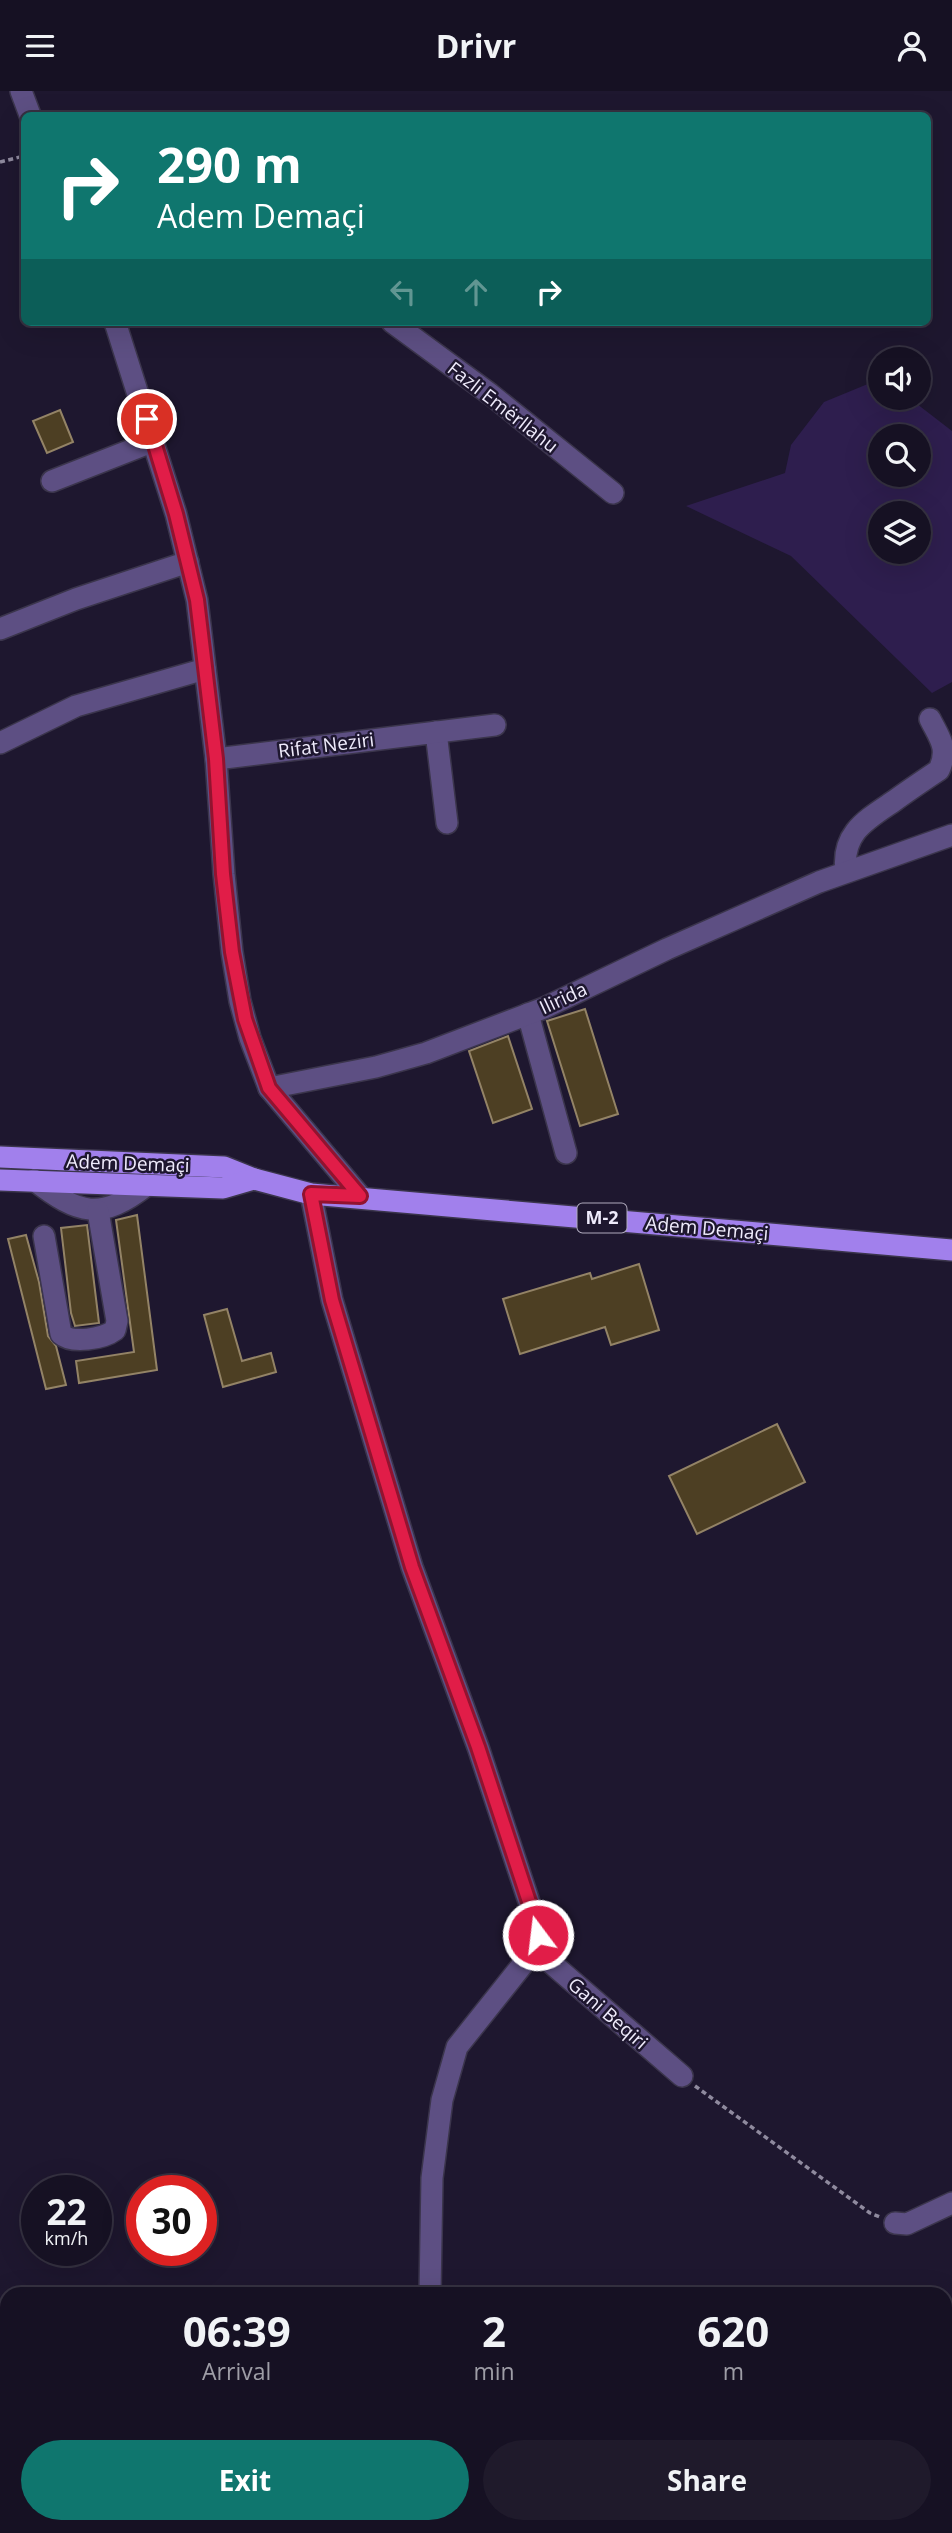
<!DOCTYPE html>
<html lang="en">
<head>
<meta charset="utf-8">
<style>
  body { margin:0; font-family:"Open Sans",sans-serif; background:#1f1a2b; color:#f1f3f6; height:100vh; display:flex; flex-direction:column; font-size:26px; white-space:nowrap }
  * { box-sizing:border-box; margin:0 }
  p { font-size:23px; color:#9e9da6 }
  .icon { flex:none; width:38px; height:38px; fill:none; stroke:currentColor; stroke-width:2; stroke-linecap:round; stroke-linejoin:round }
  .map { position:relative; flex:1; overflow:hidden }
  .panel { position:absolute; left:0px; top:2196px; width:952px; height:247px; display:flex; flex-direction:column; background:#161123; border-radius:21px 21px 0 0; box-shadow:0 7px 28px #0002,0 0 0 2px #353141 }
  .panel>* { flex:none }
  .guide { position:absolute; left:21px; top:21px; width:910px; height:214px; border-radius:10px; box-shadow:0 7px 28px #0002,0 0 0 2px #353141; background:#0f766e; color:#fff; overflow:hidden }
  .controls { position:absolute; left:868px; top:256px; display:grid; gap:14px }
  .controls a { display:grid; place-items:center; width:63px; height:63px; border-radius:50%; background:#161123; box-shadow:0 7px 28px #0002,0 0 0 2px #353141; font-size:35px }
  .speed { position:absolute; left:21px; top:2084px; display:flex; gap:14px; font-size:35px; font-weight:700; text-align:center }
  .speed>* { display:grid; place-content:center; width:91px; height:91px; border-radius:50%; background:#161123; box-shadow:0 7px 28px #0002,0 0 0 2px #353141; line-height:1 }
  .speed small { font-size:18px; font-weight:400 }
  .speed .limit { border:10px solid #d22; background:#fff; color:#111 }
  .pin { position:absolute; display:grid; place-items:center; width:60px; height:60px; color:#fff; margin:-30px; border:4px solid #fff; border-radius:50%; box-shadow:0 2px 7px #0007 }
  .me { position:absolute; width:77px; margin:-38px; rotate:345deg; stroke-linejoin:round; filter:drop-shadow(0 0 5px #0008) }
  .turn { display:flex; align-items:center; gap:24px; height:147px; padding:0 21px; font-size:32px }
  .turn .icon { width:91px; height:91px; stroke-width:2.5 }
  .turn b { display:block; font-size:49px; line-height:60px }
  .lanes { display:flex; align-items:center; height:66px; padding:0 21px; background:#0003; justify-content:center; gap:35px; direction:ltr }
  .lanes .off { opacity:.35 }
  .eta { display:flex; justify-content:space-evenly; align-items:center; height:119px; text-align:center }
  .eta b { font-size:42px; font-weight:700; line-height:49px }
  .action { display:flex; gap:14px; margin-top:auto; padding:14px 21px }
  .action a { flex:1; height:80px; border-radius:42px; background:#0f766e; color:#fff; font-size:28px; font-weight:700; line-height:80px; text-align:center }
  .action a+a { background:#1f1a2b; color:#f1f3f6 }
  header { display:flex; justify-content:space-between; align-items:center; height:91px; padding:0 21px; background:#161123; font-size:32px; font-weight:700 }
  .map>svg:first-child { display:block }
</style>
</head>
<body>
<header><svg class="icon" aria-label="menu" viewBox="0 0 24 24"><path d="M4 6h16M4 12h16M4 18h16"/></svg>Drivr<svg class="icon" aria-label="person" viewBox="0 0 24 24"><circle cx="12" cy="8" r="4"/><path d="M4 21q1-7 8-7t8 7"/></svg></header>
<div class="map">
<svg width="952" height="2442" viewBox="0 0 952 2442">
  <rect width="100%" height="100%" fill="#1e172f"/>
  <path fill="#2e1e4e" fill-rule="evenodd" d="M880,288V306H908L952,340V591L932,602L791,465L686,415L785,382L791,354L824,311ZM880,345H919V383H880ZM880,422H919V460H880Z"/>
  <g fill="#4d3f23" stroke="#938366" stroke-width="2">
    <path d="M60,319L73,351L47,362L33,330Z"/>
    <path d="M585,918L618,1023L580,1035L547,930Z"/>
    <path d="M508,945L532,1018L493,1032L469,960Z"/>
    <path d="M137,1124L157,1279L79,1292L76,1270L134,1261L116,1129Z"/>
    <path d="M87,1134L99,1232L75,1235L71,1222L61,1137Z"/>
    <path d="M26,1144L39,1191L48,1245L56,1255L66,1294L46,1298L8,1148Z"/>
    <path d="M639,1173L659,1239L611,1254L605,1236L520,1263L503,1208L590,1182L592,1188Z"/>
    <path d="M227,1218L242,1270L271,1262L276,1281L223,1296L204,1224Z"/>
    <path d="M777,1333L805,1391L697,1443L669,1385Z"/>
  </g>
  <g fill="none" stroke-linecap="round" stroke-linejoin="round">
    <defs>
      <g id="minor">
        <path d="M21,0L30,24"/>
        <path d="M115,231L176,423L197,509L216,668L224,783L232,861L240,910L250,947L269,997L360,1105"/>
        <path d="M392,231L490,303L613,402"/>
        <path d="M52,390L154,350"/>
        <path d="M0,538L76,508L188,471"/>
        <path d="M436,641L447,732"/>
        <path d="M0,652L76,615L205,578"/>
        <path d="M216,668L495,634"/>
        <path d="M846,781C841,742 866,729 894,710C909,699 924,689 939,679C949,657 940,648 930,628"/>
        <path d="M528,923L566,1062"/>
        <path d="M269,997L376,976L426,962L544,917L667,858L819,791L952,744"/>
        <path d="M34,1089C79,1124 101,1130 147,1094"/>
        <path d="M311,1103L332,1209L412,1476L478,1656L536,1832L538,1844L535,1858L457,1956L442,2009L432,2087L430,2203"/>
        <path d="M44,1145L61,1243C72,1253 103,1248 115,1239L117,1230L98,1120"/>
        <path d="M535,1858L682,1985"/>
        <path d="M895,2132L907,2133L952,2112"/>
        <path d="M453,2436V2442"/>
      </g>
      <g id="major">
        <path d="M0,1066L224,1076L254,1088L311,1103L952,1159"/>
        <path d="M0,1089L223,1097L254,1088"/>
      </g>
    </defs>
    <use href="#minor" stroke="#3b354c" stroke-width="24"/>
    <use href="#major" stroke="#3b354c" stroke-width="24"/>
    <g stroke="#8f8a9e" stroke-width="3.5" stroke-dasharray="5 3.5" stroke-linecap="butt">
      <path d="M0,71L24,65"/>
      <path d="M695,1995L870,2122L880,2126"/>
    </g>
    <use href="#minor" stroke="#5d4f83" stroke-width="21"/>
    <use href="#major" stroke="#a180ec" stroke-width="21"/>
  </g>
  <g fill="none" stroke-linecap="round" stroke-linejoin="round">
    <defs>
      <path id="route" d="M147,328L176,423L197,509L216,668L223,783L232,861L245,928L269,997L360,1105L311,1103L332,1209L412,1476L478,1656L536,1832L538,1844"/>
    </defs>
    <use href="#route" stroke="#92132f" stroke-width="18"/>
    <use href="#route" stroke="#e11d48" stroke-width="12"/>
  </g>
  <g text-anchor="middle" stroke-width="5" stroke-linejoin="round" paint-order="stroke">
    <rect fill="#1e172f" stroke="#b0abbe" stroke-width="2" x="577.5" y="1112.5" width="49" height="29" rx="5"/>
    <g font-size="18" font-weight="bold" fill="#efebfc">
      <text x="602" y="1133">M-2</text>
    </g>
    <g font-size="19" fill="#efebfc" stroke="#1e172f">
      <text transform="translate(503 316) rotate(38)" y="7">Fazli Emërllahu</text>
      <text transform="translate(326 654) rotate(-7)" y="7">Rifat Neziri</text>
      <text transform="translate(563 907) rotate(-25)" y="7">Ilirida</text>
      <text transform="translate(128 1072) rotate(2)" y="7">Adem Demaçi</text>
      <text transform="translate(707 1137) rotate(5)" y="7">Adem Demaçi</text>
      <text transform="translate(608 1922) rotate(41)" y="7">Gani Beqiri</text>
    </g>
  </g>
</svg>
<div class="controls">
<a><svg class="icon" aria-label="sound" viewBox="0 0 24 24"><path d="M4 9h4l5-4v14l-5-4H4zM17 9q2 3 0 6"/></svg></a>
<a><svg class="icon" aria-label="search" viewBox="0 0 24 24"><circle cx="10" cy="10" r="6"/><path d="M15 15l6 6"/></svg></a>
<a><svg class="icon" aria-label="layers" viewBox="0 0 24 24"><path d="M12 4l9 5-9 5-9-5zM3 14l9 5 9-5"/></svg></a>
</div>
<div class="speed"><div>22<small>km/h</small></div><div class="limit">30</div></div>
<div class="pin" style="left:147px;top:328px;background:#d93025"><svg class="icon" aria-label="arrive" viewBox="0 0 24 24"><path d="M6 21V4h12l-3 4 3 4H6"/></svg></div>
<svg class="me" style="left:538px;top:1844px" viewBox="-20 -20 40 40"><circle r="17" fill="#e11d48" stroke="#fff" stroke-width="3"/><path d="M0-11L8 9 0 5-8 9z" fill="#fff"/></svg>
<div class="guide">
<div class="turn"><svg class="icon" aria-label="right" viewBox="0 0 24 24"><path d="M7 20v-9h11M14 6l5 5-5 5"/></svg><div><b>290 m</b>Adem Demaçi</div></div>
<div class="lanes"><svg class="icon off" aria-label="left" viewBox="0 0 24 24"><path d="M17 20v-9H6M10 6l-5 5 5 5"/></svg><svg class="icon off" aria-label="ahead" viewBox="0 0 24 24"><path d="M12 20V5M6 11l6-6 6 6"/></svg><svg class="icon" aria-label="right" viewBox="0 0 24 24"><path d="M7 20v-9h11M14 6l5 5-5 5"/></svg></div>
</div>
<section class="panel">
<div class="eta">
<div><b>06:39</b><p>Arrival</p></div>
<div><b>2</b><p>min</p></div>
<div><b>620</b><p>m</p></div>
</div>
<div class="action"><a>Exit</a><a>Share</a></div>
</section>
</div>
</body>
</html>
